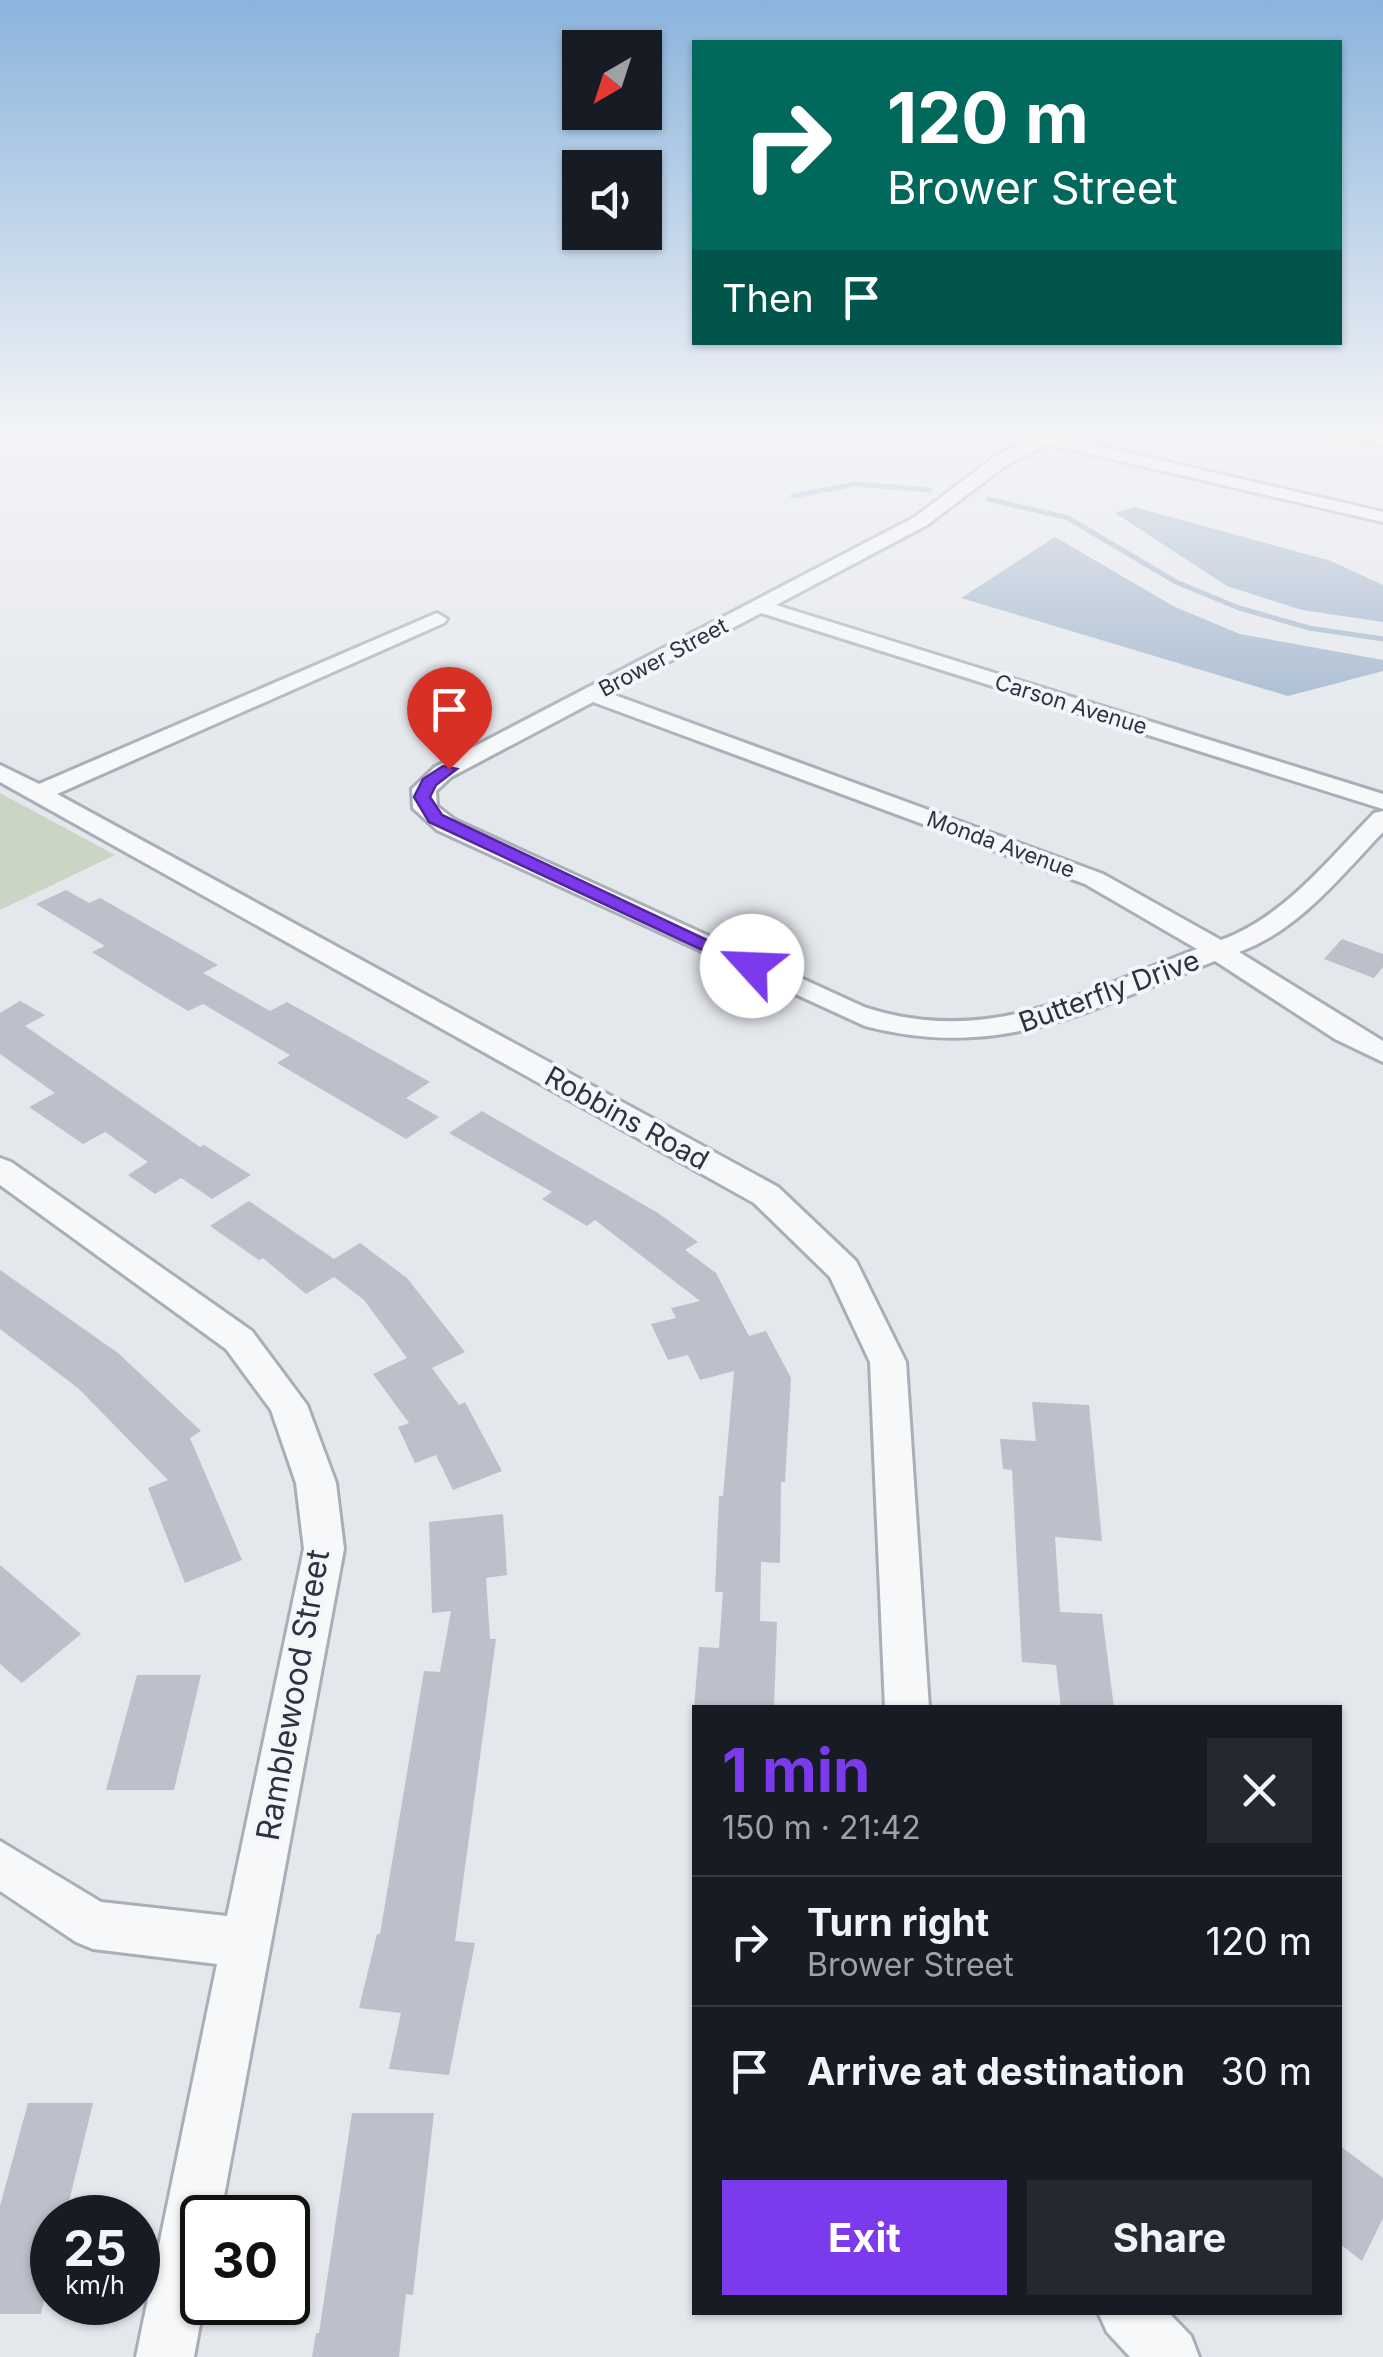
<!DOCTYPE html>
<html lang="en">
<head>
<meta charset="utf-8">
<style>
  body { margin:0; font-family:Inter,sans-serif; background:#242831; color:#f1f3f6; height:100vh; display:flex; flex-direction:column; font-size:38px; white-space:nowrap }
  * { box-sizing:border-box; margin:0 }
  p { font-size:32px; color:#9ea1a6 }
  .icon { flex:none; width:55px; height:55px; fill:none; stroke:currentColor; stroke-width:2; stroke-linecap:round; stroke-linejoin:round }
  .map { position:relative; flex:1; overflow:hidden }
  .sheet { position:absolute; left:692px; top:1705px; width:650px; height:610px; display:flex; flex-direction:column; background:#171b24; border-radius:0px; box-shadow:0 2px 8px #0004 }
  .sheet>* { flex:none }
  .guide { position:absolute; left:692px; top:40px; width:650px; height:305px; border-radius:0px; box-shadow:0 2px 8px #0004; background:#00695c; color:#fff; overflow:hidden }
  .needle { width:65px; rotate:219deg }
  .tools { position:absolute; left:562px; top:30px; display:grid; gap:20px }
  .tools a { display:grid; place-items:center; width:100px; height:100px; border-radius:0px; background:#171b24; box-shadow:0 2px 8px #0004; font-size:50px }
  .speed { position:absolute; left:30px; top:2195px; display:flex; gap:20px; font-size:50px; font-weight:700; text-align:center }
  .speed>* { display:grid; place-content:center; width:130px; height:130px; border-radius:50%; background:#171b24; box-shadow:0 2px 8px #0004; line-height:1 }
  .speed small { font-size:25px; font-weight:400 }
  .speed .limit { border:5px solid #111; border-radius:15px; background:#fff; color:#111 }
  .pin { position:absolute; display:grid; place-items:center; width:85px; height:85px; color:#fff; margin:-102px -42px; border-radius:50% 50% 50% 0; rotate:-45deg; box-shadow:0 0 10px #0007 }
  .pin .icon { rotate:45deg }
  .me { position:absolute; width:110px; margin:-55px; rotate:295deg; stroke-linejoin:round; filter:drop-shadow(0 0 8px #0008) }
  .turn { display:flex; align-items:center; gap:35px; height:210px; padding:0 30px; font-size:45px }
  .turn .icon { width:130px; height:130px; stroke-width:2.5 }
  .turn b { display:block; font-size:70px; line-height:85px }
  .then { display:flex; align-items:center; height:95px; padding:0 30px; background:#0003; gap:20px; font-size:38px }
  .round { display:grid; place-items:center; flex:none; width:105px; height:105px; border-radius:0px; background:#242831 }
  .head { display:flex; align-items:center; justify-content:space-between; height:170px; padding:0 30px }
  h1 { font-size:60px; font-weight:700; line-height:75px; color:#7c3aed }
  .button { display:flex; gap:20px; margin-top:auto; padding:20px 30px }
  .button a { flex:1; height:115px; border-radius:0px; background:#7c3aed; color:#fff; font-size:40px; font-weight:700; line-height:115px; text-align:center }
  .button a+a { background:#242831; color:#f1f3f6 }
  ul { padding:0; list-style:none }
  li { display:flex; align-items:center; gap:30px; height:130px; padding:0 30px; border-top:2px solid #363941 }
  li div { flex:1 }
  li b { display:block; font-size:38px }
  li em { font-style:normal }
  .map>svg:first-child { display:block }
</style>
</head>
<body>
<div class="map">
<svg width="1383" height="2357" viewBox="0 0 1383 2357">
  <rect width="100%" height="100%" fill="#e4e7ec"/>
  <path fill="#c9d6c5" d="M0,793L115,855L0,910Z"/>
  <g fill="#9fb4cc">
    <path d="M1134,507L1331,561L1383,585V622L1302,610L1227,586L1115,513Z"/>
    <path d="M1055,537L1175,607L1240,634L1383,660V671L1288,696L961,598Z"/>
  </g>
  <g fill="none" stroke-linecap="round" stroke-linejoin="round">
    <g stroke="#9fb4cc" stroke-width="5">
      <path d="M793,496L855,484L930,490"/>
      <path d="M988,499L1068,518L1176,582L1239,608L1309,628L1383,639"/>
    </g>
  </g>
  <g fill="#bbc0ca">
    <path d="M66,890L89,903L100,898L218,965L203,973L270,1011L287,1002L430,1082L406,1098L439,1117L406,1139L277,1063L290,1055L203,1004L188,1011L150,988L92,952L105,946L36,904Z"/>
    <path d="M1342,939L1383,954V967L1374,978L1324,959Z"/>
    <path d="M20,1001L45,1015L25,1026L200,1147L204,1145L251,1175L212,1199L181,1178L155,1194L128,1175L148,1162L105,1132L83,1144L29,1107L55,1093L0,1054V1013Z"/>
    <path d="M482,1111L658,1213L698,1242L685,1250L716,1273L749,1336L766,1331L791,1378L785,1482H781L780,1563L761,1562L760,1621L777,1622L774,1708H694L699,1647L719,1648L723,1592H715L719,1496H723L734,1371L700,1380L688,1355L668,1360L651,1324L676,1318L671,1308L700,1301L595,1220L587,1226L542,1199L552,1192L449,1133Z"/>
    <path d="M249,1201L334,1259L360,1243L407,1278L465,1352L432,1368L459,1405L465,1402L502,1471L453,1490L436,1455L415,1463L398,1427L409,1423L373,1374L407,1358L364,1300L334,1277L306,1294L263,1258L259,1260L210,1226Z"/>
    <path d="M0,1270L118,1353L201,1431L190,1438L242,1560L185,1583L148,1488L168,1480L78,1388L0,1329Z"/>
    <path d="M1032,1402L1089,1405L1102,1541L1055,1537L1060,1612L1102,1614L1114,1708H1061L1056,1665L1022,1662L1012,1470L1003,1469L1000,1439L1036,1441Z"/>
    <path d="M503,1514L507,1575L486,1578L490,1639H496L455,1941L475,1943L449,2075L389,2069L401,2013L359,2008L377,1934H380L424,1671L440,1672L451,1611L432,1613L429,1522Z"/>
    <path d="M0,1565L81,1634L22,1683L0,1664Z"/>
    <path d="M137,1675H201L174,1790H106Z"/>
    <path d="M28,2103H93L65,2218H52V2266L41,2314H0V2206Z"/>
    <path d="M352,2113H434L413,2295L406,2294L399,2357H312L316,2333H319Z"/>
    <path d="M1340,2146L1383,2178V2218L1362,2261L1340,2244Z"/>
  </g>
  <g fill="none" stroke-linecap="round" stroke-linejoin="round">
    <defs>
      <g id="minor">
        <path d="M1051,429H1071L1060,437L1383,512V522L1047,444L1005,466L927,525L776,605L1383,794V809L761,613L609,693L1103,874L1221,940C1284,917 1328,860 1374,813L1383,811V832C1339,878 1299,930 1239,952L1383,1041V1062L1335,1039L1215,961C1089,1009 1004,1062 865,1026L437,830L413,808L412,789L435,767L915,517L993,458ZM593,702L1085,884L1197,949C1083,992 988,1048 864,1007L455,820L437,806L436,791L451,777Z"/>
        <path d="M1321,429H1351L1383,436V446Z"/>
        <path d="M437,613L447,619L444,623L57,794L778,1187L856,1261L906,1362L929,1708H885L870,1362L830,1277L754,1203L0,782V765L39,784Z"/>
        <path d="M0,1158L11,1162L252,1331L307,1405L336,1483L344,1549L220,2218H202L204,2302L194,2357H136L217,1964L93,1949L76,1942L0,1891V1841L101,1902L227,1916L304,1549L296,1483L271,1410L226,1349L0,1185Z"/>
        <path d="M1098,2312H1168L1191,2336L1199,2357H1130L1107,2332Z"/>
      </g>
    </defs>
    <use href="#minor" stroke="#a9aeb7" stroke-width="6"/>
    <use href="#minor" fill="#f7f8fa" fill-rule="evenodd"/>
  </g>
  <linearGradient id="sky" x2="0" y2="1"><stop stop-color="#8bb4dd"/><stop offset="0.57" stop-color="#f3f4f6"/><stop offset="1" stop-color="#f3f4f6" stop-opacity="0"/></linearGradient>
  <rect width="1383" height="759" fill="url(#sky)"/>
  <path fill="#7c3aed" stroke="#51269a" stroke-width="2.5" d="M443,766L457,769L436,785L430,797L442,815L762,966L752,972L745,970L429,822L414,797L423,779Z"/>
  <g text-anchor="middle" stroke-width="8" stroke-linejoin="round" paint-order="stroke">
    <g font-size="22" fill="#2b3445" stroke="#f4f6f9">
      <text transform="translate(663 657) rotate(-28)" y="8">Brower Street</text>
      <text transform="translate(1071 704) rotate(17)" y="8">Carson Avenue</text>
      <text transform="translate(1001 844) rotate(20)" y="8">Monda Avenue</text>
    </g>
    <g font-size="28" fill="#2b3445" stroke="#f4f6f9">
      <text transform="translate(1109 991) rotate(-20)" y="10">Butterfly Drive</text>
      <text transform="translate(627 1118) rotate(29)" y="10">Robbins Road</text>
    </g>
    <g font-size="32" fill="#2b3445" stroke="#f4f6f9">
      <text transform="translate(293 1695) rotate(-80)" y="11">Ramblewood Street</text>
    </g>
  </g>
</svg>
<div class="tools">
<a><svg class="needle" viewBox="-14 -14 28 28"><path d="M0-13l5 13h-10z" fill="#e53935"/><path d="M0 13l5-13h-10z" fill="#9ea1a6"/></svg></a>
<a><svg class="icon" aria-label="sound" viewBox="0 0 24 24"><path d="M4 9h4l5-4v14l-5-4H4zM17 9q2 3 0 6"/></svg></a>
</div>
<div class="speed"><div>25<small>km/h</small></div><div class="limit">30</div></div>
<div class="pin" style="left:449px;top:769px;background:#d93025"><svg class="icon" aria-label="arrive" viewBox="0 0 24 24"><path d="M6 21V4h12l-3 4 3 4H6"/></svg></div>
<svg class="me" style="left:752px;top:966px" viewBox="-20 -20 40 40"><circle r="19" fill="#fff"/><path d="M0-13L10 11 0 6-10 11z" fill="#7c3aed"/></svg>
<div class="guide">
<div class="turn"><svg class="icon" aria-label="right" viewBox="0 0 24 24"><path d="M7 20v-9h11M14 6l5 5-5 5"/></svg><div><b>120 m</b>Brower Street</div></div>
<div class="then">Then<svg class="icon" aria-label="arrive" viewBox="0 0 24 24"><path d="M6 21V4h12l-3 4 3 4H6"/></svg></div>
</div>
<section class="sheet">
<div class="head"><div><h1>1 min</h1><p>150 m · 21:42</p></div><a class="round"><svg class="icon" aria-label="close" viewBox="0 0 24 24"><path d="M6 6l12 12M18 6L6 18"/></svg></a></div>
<ul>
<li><svg class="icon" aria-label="right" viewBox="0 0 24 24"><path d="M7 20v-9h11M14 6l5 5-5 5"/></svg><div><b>Turn right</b><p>Brower Street</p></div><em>120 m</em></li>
<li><svg class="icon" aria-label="arrive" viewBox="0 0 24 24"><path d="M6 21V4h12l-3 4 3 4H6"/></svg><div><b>Arrive at destination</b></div><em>30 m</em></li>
</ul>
<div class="button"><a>Exit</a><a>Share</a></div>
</section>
</div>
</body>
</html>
